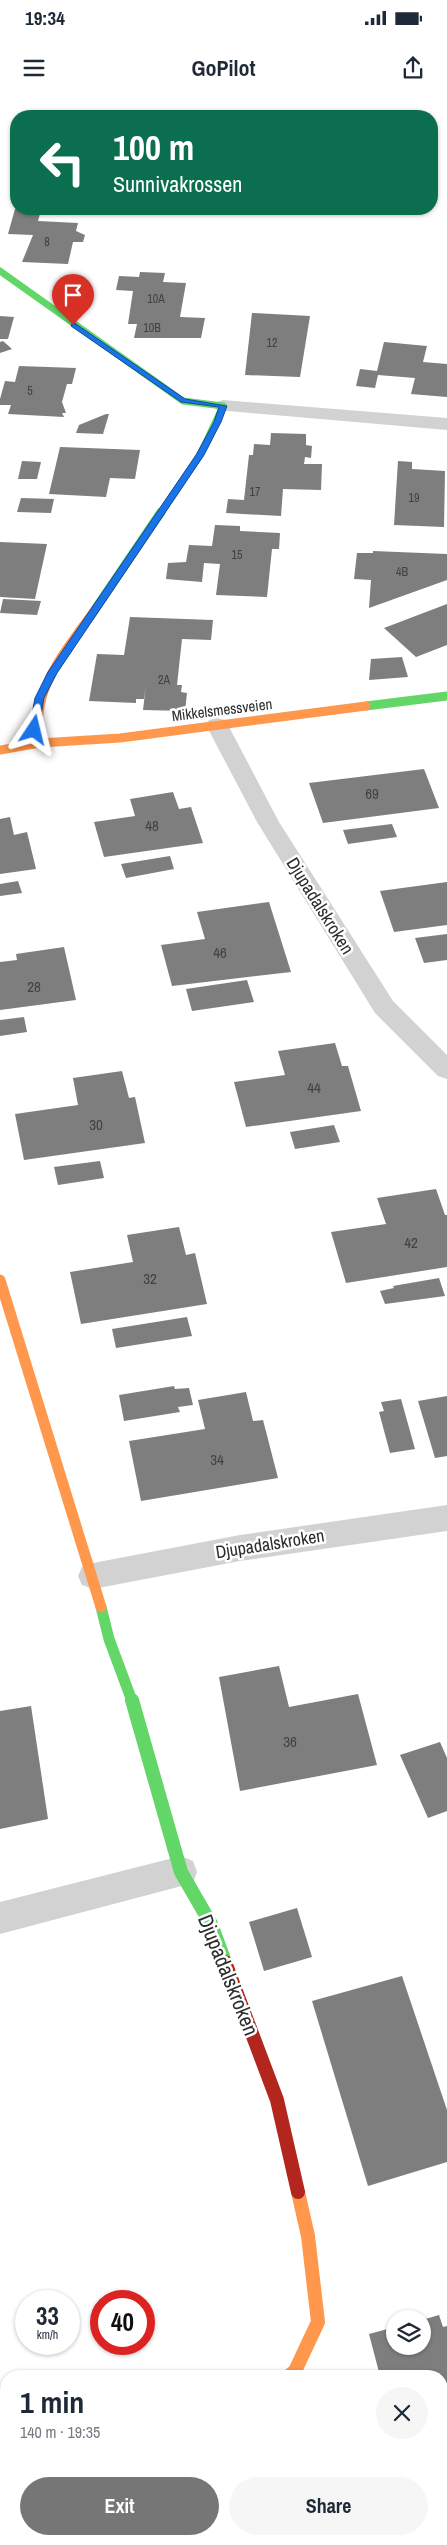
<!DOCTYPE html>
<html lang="en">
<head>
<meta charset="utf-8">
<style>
  body { margin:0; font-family:"Archivo Narrow",sans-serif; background:#f6f6f7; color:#1f2937; height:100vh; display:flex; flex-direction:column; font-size:19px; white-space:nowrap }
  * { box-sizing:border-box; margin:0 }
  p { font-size:16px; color:#747a83 }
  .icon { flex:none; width:28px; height:28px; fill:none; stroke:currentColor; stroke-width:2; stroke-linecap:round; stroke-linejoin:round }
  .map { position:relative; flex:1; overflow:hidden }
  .panel { position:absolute; left:0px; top:2270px; width:448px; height:175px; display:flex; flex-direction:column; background:#fff; border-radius:20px 20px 0 0; box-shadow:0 1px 4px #0004 }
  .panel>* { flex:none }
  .top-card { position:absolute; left:10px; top:10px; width:428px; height:105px; border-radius:20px; box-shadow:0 1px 4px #0004; background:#0b6e4f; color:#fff; overflow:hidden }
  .controls { position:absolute; left:386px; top:2210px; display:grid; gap:10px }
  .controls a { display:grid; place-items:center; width:45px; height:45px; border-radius:50%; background:#fff; box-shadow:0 1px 4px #0004; font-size:25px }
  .speed { position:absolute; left:15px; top:2190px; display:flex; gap:10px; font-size:25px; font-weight:700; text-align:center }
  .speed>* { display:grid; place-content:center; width:65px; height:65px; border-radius:50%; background:#fff; box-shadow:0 1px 4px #0004; line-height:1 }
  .speed small { font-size:12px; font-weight:400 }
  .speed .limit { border:8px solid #d22; background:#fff; color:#111 }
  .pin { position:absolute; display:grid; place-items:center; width:42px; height:42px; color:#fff; margin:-51px -21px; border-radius:50% 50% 50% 0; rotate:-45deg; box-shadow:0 0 5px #0007 }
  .pin .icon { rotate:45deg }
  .me { position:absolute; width:55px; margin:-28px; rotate:10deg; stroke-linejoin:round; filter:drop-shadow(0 0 4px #0008) }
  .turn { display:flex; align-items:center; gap:18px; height:105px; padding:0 20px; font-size:22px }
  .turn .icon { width:65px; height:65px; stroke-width:2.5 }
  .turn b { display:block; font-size:35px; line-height:42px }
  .round { display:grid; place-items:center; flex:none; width:52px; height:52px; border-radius:26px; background:#f6f6f7 }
  .headline { display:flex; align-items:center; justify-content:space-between; height:85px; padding:0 20px }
  h1 { font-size:30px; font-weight:700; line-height:38px }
  .primary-button { display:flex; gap:10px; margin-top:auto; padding:10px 20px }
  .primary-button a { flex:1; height:58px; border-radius:30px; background:#767676; color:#fff; font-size:20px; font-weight:700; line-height:58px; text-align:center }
  .primary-button a+a { background:#f6f6f7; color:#1f2937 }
  .status { display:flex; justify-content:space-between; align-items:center; height:35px; padding:0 25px; background:#fff; direction:ltr }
  .status svg { height:14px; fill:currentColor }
  header { display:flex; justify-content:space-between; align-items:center; height:65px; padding:0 20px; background:#fff; font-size:22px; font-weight:700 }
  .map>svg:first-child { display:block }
</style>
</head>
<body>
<div class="status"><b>19:34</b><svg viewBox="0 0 49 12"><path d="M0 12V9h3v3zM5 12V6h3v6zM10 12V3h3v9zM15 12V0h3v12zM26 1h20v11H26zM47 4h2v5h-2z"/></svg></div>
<header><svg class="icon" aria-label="menu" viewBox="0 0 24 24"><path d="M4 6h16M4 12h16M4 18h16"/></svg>GoPilot<svg class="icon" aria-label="share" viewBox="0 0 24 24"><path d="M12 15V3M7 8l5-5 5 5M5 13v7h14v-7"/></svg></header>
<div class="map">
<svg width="447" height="2445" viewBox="0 0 447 2445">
  <rect width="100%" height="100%" fill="#fff"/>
  <g fill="#7e7e7e">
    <path d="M15,109L41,110L38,121L78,123L76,131L85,135L83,142H73L68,164L22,162L33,135L8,134Z"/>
    <path d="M140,172L165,173L163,182L186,183L180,217L205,218L201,238H134L137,224H128L133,191L116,190L119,176L139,177Z"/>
    <path d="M252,213L310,216L300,277L245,275Z"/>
    <path d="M0,216L14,217L8,239H0Z"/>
    <path d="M3,241L12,249L0,253V242Z"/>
    <path d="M384,242L427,246L423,262L447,264V297L411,294L415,278L378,275L375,288L356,286L360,269L377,271Z"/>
    <path d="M19,266L76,268L72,284H67L62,302L66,313H62L64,317L8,314L11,305H0V299L5,281L15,282Z"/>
    <path d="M106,314H109L103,334L76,333L79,325Z"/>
    <path d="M271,333L306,334V345L312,346L311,358L305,357L304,364H322L321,390L283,389L281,416L226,413L228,399L244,400L249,355H253L254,344L270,345Z"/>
    <path d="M60,347L140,350L135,379L110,378L106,397L49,394Z"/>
    <path d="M22,361L41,362L37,379H18Z"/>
    <path d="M398,361L412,362V369L445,371L444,427L394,425Z"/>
    <path d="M21,398L54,399L51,413L17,412Z"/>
    <path d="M215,425L240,426V431L280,433L279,449H272L267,497L216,495L220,464L204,463L202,482L166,479L168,463L186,462L189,445L212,446Z"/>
    <path d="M0,442L47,444L35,499L0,497Z"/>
    <path d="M373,451L447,454V480L369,508L371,480L354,479L357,453H373Z"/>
    <path d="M3,499L41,501L37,515L0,513Z"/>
    <path d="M447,504V545L416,557L384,528Z"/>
    <path d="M130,517L213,520L211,540L182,539L177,585H182L181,592L187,593L185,611L143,610L146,585L144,599H136V603L89,601L97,554L124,555Z"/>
    <path d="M402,557L408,577L369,580L371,559Z"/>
    <path d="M424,669L439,708L323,723L309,683Z"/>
    <path d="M173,692L179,709L191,707L203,743L104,757L94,722L135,716L130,699Z"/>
    <path d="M10,717L14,735L27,732L36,769L0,774V719Z"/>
    <path d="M392,724L397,737L348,744L343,730Z"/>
    <path d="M170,756L174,769L126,778L121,764Z"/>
    <path d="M18,781L22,793L0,796V784Z"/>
    <path d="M447,782V825L394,832L380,791Z"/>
    <path d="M269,802L291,872L172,886L161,845L205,839L197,812Z"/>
    <path d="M447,834V860L424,863L415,838Z"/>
    <path d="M64,847L76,900L0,910V862L17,860L16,854Z"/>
    <path d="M247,880L254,902L192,911L186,889Z"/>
    <path d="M24,917L27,932L0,936V920Z"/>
    <path d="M335,943L342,966H348L361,1011L246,1027L234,982L285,975L278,951Z"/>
    <path d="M122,971L129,998L135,997L145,1043L24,1060L15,1014L78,1005L73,978Z"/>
    <path d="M334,1025L340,1042L295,1049L290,1032Z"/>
    <path d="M100,1061L104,1078L58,1085L54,1067Z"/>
    <path d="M436,1089L445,1115H447V1167L346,1183L331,1132L386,1124L377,1098Z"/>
    <path d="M179,1127L186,1155L195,1153L207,1204L81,1224L70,1172L133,1162L127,1135Z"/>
    <path d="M439,1178L445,1196L385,1204L380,1191L394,1188L393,1186Z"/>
    <path d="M187,1217L192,1236L116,1248L112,1229Z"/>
    <path d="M174,1286L175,1289L189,1288L193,1305L178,1307L180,1312L124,1321L119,1295Z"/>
    <path d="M246,1292L253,1321L263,1320L278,1378L141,1401L129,1341L205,1329L198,1300Z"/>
    <path d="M447,1296V1356L435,1358L418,1301Z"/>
    <path d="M401,1299L415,1349L390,1353L379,1312L384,1311L381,1302Z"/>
    <path d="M279,1566L289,1607L358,1594L377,1665L240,1691L219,1577Z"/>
    <path d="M31,1606L48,1719L0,1729V1611Z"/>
    <path d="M440,1642L447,1658V1711L428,1718L400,1655Z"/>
    <path d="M297,1808L312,1857L264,1871L249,1822Z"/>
    <path d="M402,1876L447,2010V2062L368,2086L312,1901Z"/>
    <path d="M439,2215L443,2227L447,2226V2299L441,2301V2276H380L369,2234L395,2227V2246H422V2220Z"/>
    <path d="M306,2439H440L442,2445H308Z"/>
  </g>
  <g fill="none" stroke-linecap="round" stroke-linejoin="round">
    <path fill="#d2d2d2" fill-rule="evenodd" d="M6,2285V2321L0,2323V2287Z"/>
    <g fill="#d2d2d2" fill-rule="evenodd">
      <path d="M223,300L447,318V330L217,310L214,306L217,302Z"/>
      <path d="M217,618L225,620L228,625L279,722L393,901L447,955V979L438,976L375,913L257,722L206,625L209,620Z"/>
      <path d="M447,1405V1431L240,1461L93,1489L82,1485L78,1476L82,1467L93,1463L240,1435Z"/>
      <path d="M181,1756L193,1761L197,1772L193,1783L0,1834V1802Z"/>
      <path d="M163,2439H203L201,2445H161Z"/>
    </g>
    <path stroke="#63d668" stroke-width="7" d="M0,171L183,301L223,306L200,355L161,413"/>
    <g stroke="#63d668" stroke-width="9">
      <path d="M96,508L161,412"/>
      <path d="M366,606L447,596"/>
    </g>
    <path stroke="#63d668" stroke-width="11" d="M101,1507L109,1539L132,1601"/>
    <path stroke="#63d668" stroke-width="14" d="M132,1600L181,1772L211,1824L225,1862"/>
    <g stroke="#ff974d" stroke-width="9">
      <path d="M40,643C30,588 66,551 96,508"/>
      <path d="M0,650L40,643L120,638L366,606"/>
    </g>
    <path stroke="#ff974d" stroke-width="11" d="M0,1180L101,1507"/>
    <path stroke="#ff974d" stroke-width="14" d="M289,2276L295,2271L318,2222L308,2136L298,2092"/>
    <path stroke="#b3261e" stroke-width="14" d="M225,1862L277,2000L298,2092"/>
  </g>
  <path fill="#1a73e8" stroke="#114b97" d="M73,222L185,299L227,306L221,322L204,355L57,573L44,598L38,630L34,633L29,630L35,598L48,572L196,355L214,322L219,307L181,302L71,226Z"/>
  <g text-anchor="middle" stroke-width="5" stroke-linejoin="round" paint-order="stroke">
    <g font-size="12" fill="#414141">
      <text x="47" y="146">8</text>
      <text x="156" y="203">10A</text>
      <text x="152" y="232">10B</text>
      <text x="272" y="247">12</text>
      <text x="30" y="295">5</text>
      <text x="255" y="396">17</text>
      <text x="414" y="402">19</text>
      <text x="237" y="459">15</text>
      <text x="402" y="476">4B</text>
      <text x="164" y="584">2A</text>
    </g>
    <g font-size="15" fill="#2d2d2d" stroke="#fff">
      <text transform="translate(222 610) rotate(-7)" y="5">Mikkelsmessveien</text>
    </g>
    <g font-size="15" fill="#414141">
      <text x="372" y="699">69</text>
      <text x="152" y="731">48</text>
      <text x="220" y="858">46</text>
      <text x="34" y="892">28</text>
      <text x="314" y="993">44</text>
      <text x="96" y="1030">30</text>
      <text x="411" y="1148">42</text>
      <text x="150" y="1184">32</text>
      <text x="217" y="1365">34</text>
      <text x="290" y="1647">36</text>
    </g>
    <g font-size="18" fill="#2d2d2d" stroke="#fff">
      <text transform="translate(320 806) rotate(58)" y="6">Djupadalskroken</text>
      <text transform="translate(270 1444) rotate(-9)" y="6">Djupadalskroken</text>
    </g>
    <g font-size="21" fill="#2d2d2d" stroke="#fff">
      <text transform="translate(228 1875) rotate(68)" y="7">Djupadalskroken</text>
    </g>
  </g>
</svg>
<div class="controls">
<a><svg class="icon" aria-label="layers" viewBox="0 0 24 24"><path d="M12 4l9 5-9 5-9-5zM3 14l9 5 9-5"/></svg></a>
</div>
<div class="speed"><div>33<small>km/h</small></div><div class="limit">40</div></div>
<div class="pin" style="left:73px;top:225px;background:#d93025"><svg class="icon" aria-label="arrive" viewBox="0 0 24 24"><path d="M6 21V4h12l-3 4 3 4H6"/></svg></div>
<svg class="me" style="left:34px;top:630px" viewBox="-20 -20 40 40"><path d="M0-17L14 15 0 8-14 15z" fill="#1a73e8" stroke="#fff" stroke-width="4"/></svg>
<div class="top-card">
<div class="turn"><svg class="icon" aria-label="left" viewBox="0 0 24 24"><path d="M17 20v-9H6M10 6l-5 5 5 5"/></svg><div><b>100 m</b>Sunnivakrossen</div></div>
</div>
<section class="panel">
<div class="headline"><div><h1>1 min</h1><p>140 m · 19:35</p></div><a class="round"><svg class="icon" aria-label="close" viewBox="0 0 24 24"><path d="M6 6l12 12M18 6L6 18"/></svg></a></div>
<div class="primary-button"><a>Exit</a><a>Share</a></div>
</section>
</div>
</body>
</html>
